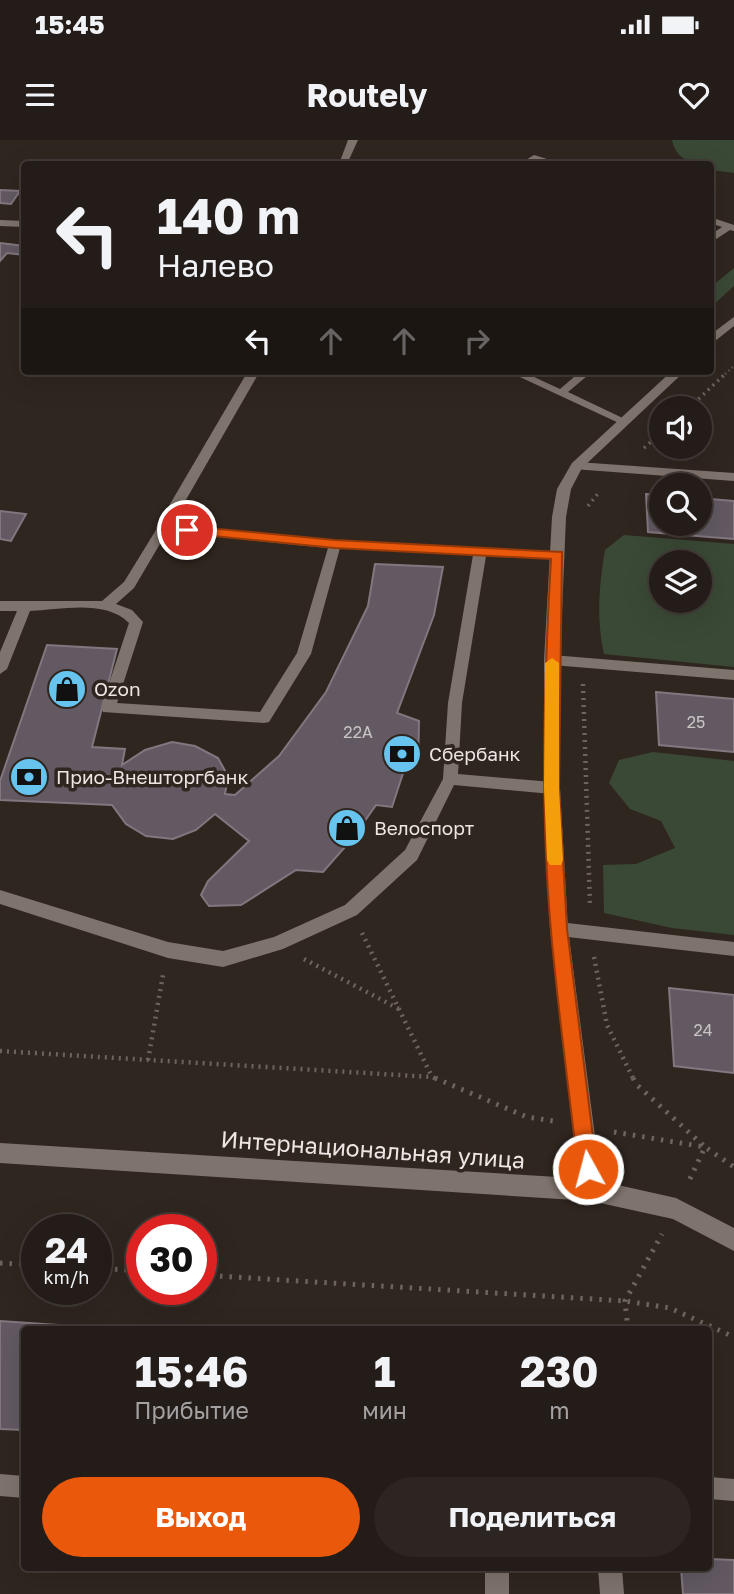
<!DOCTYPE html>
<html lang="ru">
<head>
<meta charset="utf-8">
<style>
  body { margin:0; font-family:"Golos Text",sans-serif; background:#2c2521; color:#f1f3f6; height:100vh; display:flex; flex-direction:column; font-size:26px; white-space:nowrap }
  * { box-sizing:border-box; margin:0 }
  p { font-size:23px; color:#a3a1a2 }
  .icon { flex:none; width:38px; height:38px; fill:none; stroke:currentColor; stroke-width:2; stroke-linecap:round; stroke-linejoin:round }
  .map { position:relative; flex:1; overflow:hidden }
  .side { position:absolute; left:21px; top:1186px; width:691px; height:245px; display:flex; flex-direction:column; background:#241c18; border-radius:7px; box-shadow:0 7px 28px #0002,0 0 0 2px #413a37 }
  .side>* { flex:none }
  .guide { position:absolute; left:21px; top:21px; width:693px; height:214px; border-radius:7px; box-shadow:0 7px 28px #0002,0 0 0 2px #413a37; background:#241c18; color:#f1f3f6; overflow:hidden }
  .buttons { position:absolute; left:649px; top:256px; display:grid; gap:14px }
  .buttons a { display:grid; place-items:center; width:63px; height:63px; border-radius:50%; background:#241c18; box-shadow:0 7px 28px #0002,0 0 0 2px #413a37; font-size:35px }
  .speed { position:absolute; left:21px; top:1074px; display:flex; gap:14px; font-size:35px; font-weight:700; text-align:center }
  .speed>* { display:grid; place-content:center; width:91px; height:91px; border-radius:50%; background:#241c18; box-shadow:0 7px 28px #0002,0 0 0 2px #413a37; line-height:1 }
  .speed small { font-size:18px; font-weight:400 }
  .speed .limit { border:10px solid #d22; background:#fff; color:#111 }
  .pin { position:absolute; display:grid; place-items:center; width:60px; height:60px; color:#fff; margin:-30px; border:4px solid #fff; border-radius:50%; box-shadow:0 2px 7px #0007 }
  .me { position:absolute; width:77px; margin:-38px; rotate:353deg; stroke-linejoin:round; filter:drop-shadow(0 0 5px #0008) }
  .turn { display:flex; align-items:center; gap:24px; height:147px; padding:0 21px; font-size:32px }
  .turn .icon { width:91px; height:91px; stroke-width:2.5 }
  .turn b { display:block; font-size:49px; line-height:60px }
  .lanes { display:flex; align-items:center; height:66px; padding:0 21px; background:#0003; justify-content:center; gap:35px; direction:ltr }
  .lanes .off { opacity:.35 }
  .eta { display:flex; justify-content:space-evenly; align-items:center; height:119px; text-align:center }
  .eta b { font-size:42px; font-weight:700; line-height:49px }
  .primary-button { display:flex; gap:14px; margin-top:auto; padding:14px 21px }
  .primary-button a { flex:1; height:80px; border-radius:42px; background:#ea580c; color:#fff; font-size:28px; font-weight:700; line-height:80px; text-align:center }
  .primary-button a+a { background:#2c2521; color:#f1f3f6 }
  .status { display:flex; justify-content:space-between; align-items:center; height:49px; padding:0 35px; background:#241c18; direction:ltr }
  .status svg { height:19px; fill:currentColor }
  header { display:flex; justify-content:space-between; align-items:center; height:91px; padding:0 21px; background:#241c18; font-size:32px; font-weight:700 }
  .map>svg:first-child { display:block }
</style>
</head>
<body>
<div class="status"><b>15:45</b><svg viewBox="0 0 49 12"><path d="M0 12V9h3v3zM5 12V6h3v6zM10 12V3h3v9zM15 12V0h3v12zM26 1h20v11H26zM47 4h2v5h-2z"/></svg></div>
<header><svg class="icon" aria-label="menu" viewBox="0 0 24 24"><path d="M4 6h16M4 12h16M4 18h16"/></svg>Routely<svg class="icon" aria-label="heart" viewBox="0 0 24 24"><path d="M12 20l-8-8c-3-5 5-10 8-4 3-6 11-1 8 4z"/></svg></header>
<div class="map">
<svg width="734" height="1454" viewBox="0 0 734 1454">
  <rect width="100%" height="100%" fill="#302620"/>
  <g fill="#3a4935" fill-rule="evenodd">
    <path d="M672,0H734V33L711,30L710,24C692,24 676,20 672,0Z"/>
    <path d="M734,128V146L711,167V147Z"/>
    <path d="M624,395L734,404V527L604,514C596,479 599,445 605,410ZM662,422H700V460H662Z"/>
    <path d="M653,612L734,621V795L672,788L604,773L603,725L636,724L675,708L661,681L630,669L609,643L619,620Z"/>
  </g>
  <g fill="#625962" stroke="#80777f" stroke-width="2">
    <path d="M0,50L20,51L11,64L0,63Z"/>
    <path d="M0,103L24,106V115L7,113L0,121Z"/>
    <path d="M646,354L662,355V383H700V358L734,361V399L648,392Z"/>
    <path d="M0,371L26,374L11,401L0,399Z"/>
    <path d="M375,424L443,427L434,475L397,573L419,581L418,624L407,621L392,667L376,665L353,698L323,732L296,730L241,765L209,766L201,755L208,741L249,701L215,674L196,690L173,699L146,696L126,684L112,665L0,660V641L47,505L117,509L92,607L125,609L122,625L145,610L172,602L195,606L218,618L228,636L225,654L235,655L279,616L326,552L368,466Z"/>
    <path d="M656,552L734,559V612L659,605Z"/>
    <path d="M669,848L734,855V933L674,926Z"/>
    <path d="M0,1181L132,1190H24V1290L0,1289Z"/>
    <path d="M709,1419L734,1420V1454H683L681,1428H709Z"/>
  </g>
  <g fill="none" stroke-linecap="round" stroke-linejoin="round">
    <path stroke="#6d645f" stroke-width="2.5" stroke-dasharray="1 3.5" stroke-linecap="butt" d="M722,237L734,226"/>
    <g stroke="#6d645f" stroke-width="3.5" stroke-dasharray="2 4.5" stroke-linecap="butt">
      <path d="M689,268L724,235"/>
      <path d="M644,308L662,292"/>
      <path d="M588,366L600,351"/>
    </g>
    <g stroke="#6d645f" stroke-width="4.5" stroke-dasharray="2 5" stroke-linecap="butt">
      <path d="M583,544L590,766"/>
      <path d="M362,793L432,937"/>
      <path d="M594,817L607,885L634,940"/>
      <path d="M304,819L399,869"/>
      <path d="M0,911L432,937L439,940"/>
      <path d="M148,920L163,835"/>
    </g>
    <g stroke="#6d645f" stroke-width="5" stroke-dasharray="2.5 7" stroke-linecap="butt">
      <path d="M435,938L527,977L553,981"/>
      <path d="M633,938L636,944L705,1007L687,1045"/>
      <path d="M614,992L705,1007L734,1027"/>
      <path d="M0,1123L37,1125"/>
      <path d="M96,1128L142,1131"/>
      <path d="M201,1135L625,1161L670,1168L734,1197"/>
      <path d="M628,1190L625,1161L662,1094"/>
    </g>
    <g fill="#7f746d" fill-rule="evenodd">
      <path d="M534,15L557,22L558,24H547L535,21L528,24H519Z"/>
      <path d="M710,77L734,85V91L730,90L710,103V95L722,87L710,83Z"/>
      <path d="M507,231H521L560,249L581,231H593L568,252L631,282L621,284Z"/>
      <path d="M577,322L734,333V341L573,329V323Z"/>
      <path d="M163,384L335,400L561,412V418L557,419L486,416L462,563L458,634L552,642L559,648L557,652L552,654L454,645L417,720L357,775L283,809L223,827L168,818L0,764V750L168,802L223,811L274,797L345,765L405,710L443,639L448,563L473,415L340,408L311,514L269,582L264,583L103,572L101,568L129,483C105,459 60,470 30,471L7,529L0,534V512L17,471H0V461H102L124,442L159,385ZM167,392L328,408L297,513L260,572L117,563L143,482L132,470L116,464L134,448Z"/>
      <path d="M552,515L734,530V540L552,525L545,520Z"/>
      <path d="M559,782L734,802V816L559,796L553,794L551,789L553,784Z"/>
      <path d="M0,1334L24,1336V1358L0,1356Z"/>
      <path d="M709,1337L734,1339V1361L709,1359Z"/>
      <rect x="485" y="1428" width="24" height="26"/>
      <path d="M598,1428H622L624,1454H600Z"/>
    </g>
    <g fill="#7f746d" fill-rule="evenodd">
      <path d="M348,0H358L347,24H339Z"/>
      <path d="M0,80L24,81V87L0,86Z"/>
      <path d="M734,177V186L710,205V195Z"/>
      <path d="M248,231H260L168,391H158L156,388Z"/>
      <path d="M672,231H685L582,328L571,349L566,377L560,520V648L568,789L602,1050L598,1057L591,1061L584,1057L580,1050L550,789L544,648V520L552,377L557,349L572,323Z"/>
    </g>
    <path fill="#7f746d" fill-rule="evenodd" d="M0,1003L591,1039L676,1058L734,1088V1111L673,1079L591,1061L0,1023Z"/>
  </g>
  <path fill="#ea580c" stroke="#983908" stroke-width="2" d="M187,386L335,400L562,412L559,648L567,789L597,1029L595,1036L588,1039L581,1036L578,1029C569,950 558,871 551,791C540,668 544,543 551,419L335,408L183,393L181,390Z"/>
  <path fill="#f59e0b" d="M552,518L559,523V648L563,720L561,725H550L547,720L544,648L545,523Z"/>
  <defs>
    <symbol id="shop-disc" viewBox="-11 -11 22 22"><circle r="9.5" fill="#66c4ef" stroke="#302620"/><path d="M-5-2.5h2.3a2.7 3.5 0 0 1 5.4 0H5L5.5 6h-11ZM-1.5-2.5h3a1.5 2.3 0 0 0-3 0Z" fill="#111"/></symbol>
    <symbol id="bank-disc" viewBox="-11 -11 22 22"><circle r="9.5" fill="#66c4ef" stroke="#302620"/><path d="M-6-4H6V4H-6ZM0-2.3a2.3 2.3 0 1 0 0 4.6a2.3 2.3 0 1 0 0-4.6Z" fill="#111"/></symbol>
  </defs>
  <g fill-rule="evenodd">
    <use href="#shop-disc" x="45" y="527" width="44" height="44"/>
    <use href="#bank-disc" x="380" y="592" width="44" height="44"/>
    <use href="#bank-disc" x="7" y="615" width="44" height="44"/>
    <use href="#shop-disc" x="325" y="666" width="44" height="44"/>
  </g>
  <g text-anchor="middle" stroke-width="7" stroke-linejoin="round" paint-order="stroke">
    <g font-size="16" fill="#cac3c3">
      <text x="696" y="588">25</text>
      <text x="358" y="598">22А</text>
      <text x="703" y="896">24</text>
    </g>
    <g font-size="19" fill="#ede6e3" stroke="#302620" text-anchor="start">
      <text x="94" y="556">Ozon</text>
      <text x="429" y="621">Сбербанк</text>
      <text x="56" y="644">Прио-Внешторгбанк</text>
      <text x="374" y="695">Велоспорт</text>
    </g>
    <g font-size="23" fill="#ede6e3" stroke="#302620">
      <text transform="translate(373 1010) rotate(4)" y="8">Интернациональная улица</text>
    </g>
  </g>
</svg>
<div class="buttons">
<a><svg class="icon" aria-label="sound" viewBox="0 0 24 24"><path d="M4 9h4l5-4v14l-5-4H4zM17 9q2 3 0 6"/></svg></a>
<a><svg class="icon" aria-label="search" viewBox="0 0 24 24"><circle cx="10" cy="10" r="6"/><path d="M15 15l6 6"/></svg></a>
<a><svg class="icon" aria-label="layers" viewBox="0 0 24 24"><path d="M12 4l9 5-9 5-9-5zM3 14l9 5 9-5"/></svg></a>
</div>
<div class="speed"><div>24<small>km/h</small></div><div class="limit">30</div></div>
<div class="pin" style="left:187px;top:390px;background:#d93025"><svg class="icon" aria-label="arrive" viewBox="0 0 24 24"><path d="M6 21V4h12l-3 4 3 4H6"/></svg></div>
<svg class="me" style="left:588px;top:1029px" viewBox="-20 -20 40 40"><circle r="17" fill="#ea580c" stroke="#fff" stroke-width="3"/><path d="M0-11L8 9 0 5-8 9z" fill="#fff"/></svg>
<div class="guide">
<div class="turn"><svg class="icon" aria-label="left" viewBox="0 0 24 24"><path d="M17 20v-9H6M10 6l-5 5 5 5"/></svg><div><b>140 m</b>Налево</div></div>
<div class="lanes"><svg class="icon" aria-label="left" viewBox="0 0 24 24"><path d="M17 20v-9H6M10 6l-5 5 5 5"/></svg><svg class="icon off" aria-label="ahead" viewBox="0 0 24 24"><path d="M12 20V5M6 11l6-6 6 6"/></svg><svg class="icon off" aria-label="ahead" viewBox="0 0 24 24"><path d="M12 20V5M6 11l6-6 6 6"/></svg><svg class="icon off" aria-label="right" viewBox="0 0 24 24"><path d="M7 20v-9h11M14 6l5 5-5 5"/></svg></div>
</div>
<section class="side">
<div class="eta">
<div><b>15:46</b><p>Прибытие</p></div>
<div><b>1</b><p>мин</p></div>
<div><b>230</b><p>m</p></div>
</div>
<div class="primary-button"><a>Выход</a><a>Поделиться</a></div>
</section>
</div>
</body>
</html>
